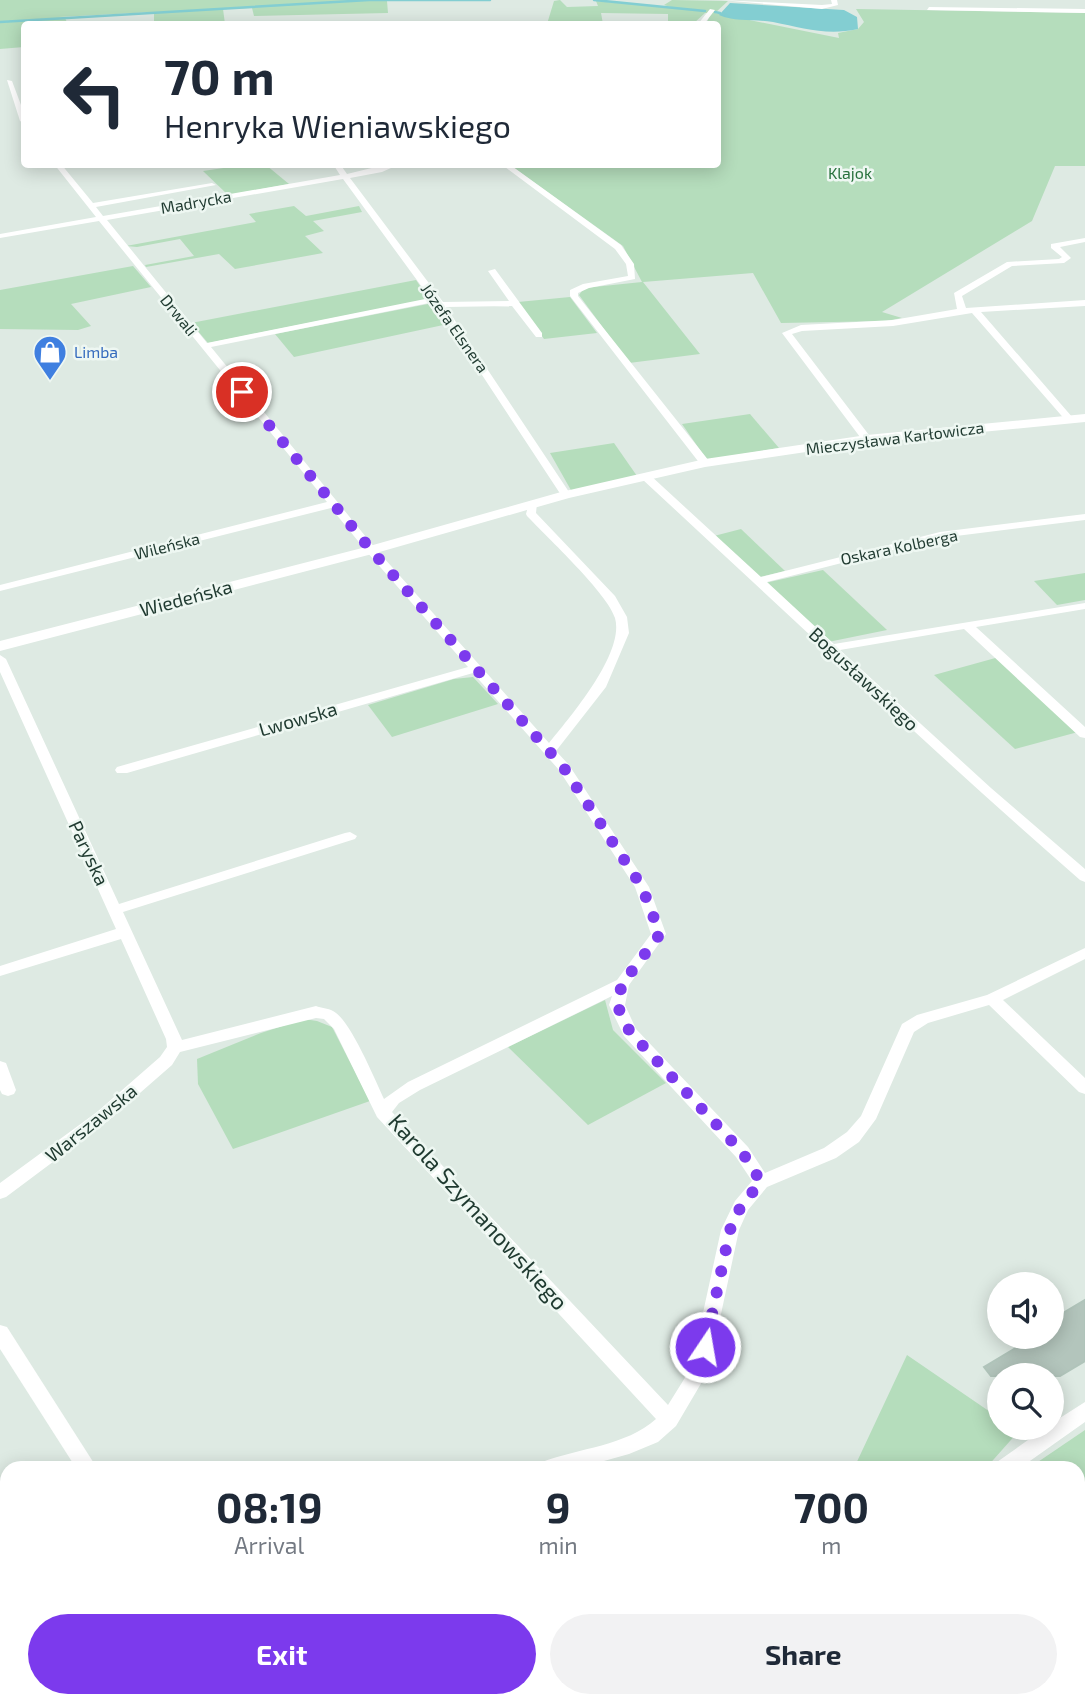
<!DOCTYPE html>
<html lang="en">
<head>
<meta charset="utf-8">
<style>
  body { margin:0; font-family:"Exo 2",sans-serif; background:#f2f2f3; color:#1f2937; height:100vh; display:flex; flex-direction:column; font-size:26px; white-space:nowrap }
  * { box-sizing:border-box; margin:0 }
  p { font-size:23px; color:#747a83 }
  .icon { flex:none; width:38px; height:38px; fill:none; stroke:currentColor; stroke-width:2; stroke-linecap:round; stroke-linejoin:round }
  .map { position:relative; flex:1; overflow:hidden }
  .drawer { position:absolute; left:0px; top:1461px; width:1085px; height:247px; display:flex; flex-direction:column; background:#fff; border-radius:21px 21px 0 0; box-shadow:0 4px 18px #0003 }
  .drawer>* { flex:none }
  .banner { position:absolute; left:21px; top:21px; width:700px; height:147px; border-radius:7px; box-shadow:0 4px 18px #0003; background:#fff; color:#1f2937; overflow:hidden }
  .fabs { position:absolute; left:987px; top:1272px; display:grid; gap:14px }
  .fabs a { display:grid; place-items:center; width:77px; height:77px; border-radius:50%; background:#fff; box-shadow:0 4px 18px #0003; font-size:35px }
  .pin { position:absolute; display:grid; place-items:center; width:60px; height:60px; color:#fff; margin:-30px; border:4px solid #fff; border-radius:50%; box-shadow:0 2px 7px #0007 }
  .me { position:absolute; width:77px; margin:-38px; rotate:12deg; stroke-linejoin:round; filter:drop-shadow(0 0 5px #0008) }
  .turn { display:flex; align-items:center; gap:24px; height:147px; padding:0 28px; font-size:32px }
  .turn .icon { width:91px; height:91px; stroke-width:2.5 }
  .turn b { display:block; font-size:49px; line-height:60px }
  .eta { display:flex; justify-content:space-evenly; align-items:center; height:119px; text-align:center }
  .eta b { font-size:42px; font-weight:700; line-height:49px }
  .primary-button { display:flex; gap:14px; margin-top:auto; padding:14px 28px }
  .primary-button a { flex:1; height:80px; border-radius:42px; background:#7c3aed; color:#fff; font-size:28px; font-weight:700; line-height:80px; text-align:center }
  .primary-button a+a { background:#f2f2f3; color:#1f2937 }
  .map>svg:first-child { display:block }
</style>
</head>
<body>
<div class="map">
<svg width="1085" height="1707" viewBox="0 0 1085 1707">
  <rect width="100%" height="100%" fill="#deeae3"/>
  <g fill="#b5ddbc">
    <path d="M0,0H376L387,1L388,13L254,16L252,8L223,9L225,24H154V12L59,17L65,18L68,24H24V47L0,49Z"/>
    <path d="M560,0L567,7L598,6L596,1L674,8L664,5L672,0L728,1L715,13L839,38L838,33L858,29L864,22L856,9L1085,13V166H1055L1032,221L882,312L902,318L886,321L781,323L753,273L643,282L700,354L629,363L579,295L584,288L642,282L623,246L510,165L718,164V24H706L711,13H705L693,24H668V14L601,13L603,24H547L554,1Z"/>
    <path d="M244,165H266L289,184L228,195L203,171Z"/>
    <path d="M294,206L306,216L359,206L362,212L313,221L324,231L305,236L323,253L235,269L219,254L146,267L145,265L194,256L180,239L137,247L126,246L256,222L249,214Z"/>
    <path d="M133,266L151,287L71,304L91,326L78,330L0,329V290Z"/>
    <path d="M416,280L429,299L208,343L191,323Z"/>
    <path d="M570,297L597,333L544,339L518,302Z"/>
    <path d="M433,303L448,324L294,357L275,334Z"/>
    <path d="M750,414L779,448L707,460L682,424Z"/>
    <path d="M614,443L637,476L572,492L550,453Z"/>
    <path d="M741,529L785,571L760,577L714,536Z"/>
    <path d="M823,570L887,630L828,642L765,583Z"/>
    <path d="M1085,573V600L1057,605L1034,581Z"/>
    <path d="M999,657L1078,732L1015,749L934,675Z"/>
    <path d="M473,677L498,704L392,737L368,705L454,679Z"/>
    <path d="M605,1000L613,1030L666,1083L588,1125L508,1047Z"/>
    <path d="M304,1019L317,1021L332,1027L370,1101L233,1149L198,1084L197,1059L261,1033Z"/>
    <path d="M907,1355L999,1418V1428H1014L1019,1431L986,1468H854Z"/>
    <path d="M1085,1430V1491L1078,1496V1468H1029Z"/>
  </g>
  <path fill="#83ced2" d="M730,3L844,10L857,17L858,29C827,36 803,28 773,22C755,19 735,22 719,15Z"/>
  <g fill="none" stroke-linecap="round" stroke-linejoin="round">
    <g stroke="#83ced2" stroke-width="2.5">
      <path d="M594,0L705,11"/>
      <path d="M715,12L720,13"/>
      <path d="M0,22L369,0H490"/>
    </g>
  </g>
  <path fill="#b3c5bc" stroke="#b0c4ba" stroke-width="2" d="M1085,1300V1361L1060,1376H991L984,1367L1034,1337H1052V1326L1062,1321L1058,1316Z"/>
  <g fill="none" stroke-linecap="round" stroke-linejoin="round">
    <g fill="#fff" fill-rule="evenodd">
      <path d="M721,0L822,5L832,4L831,0H837L838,5L822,9Z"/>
      <path d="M929,7L1085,9V13L927,10Z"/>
      <path d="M710,9L715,10L704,24H698Z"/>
      <path d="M7,80L12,81L24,113V123L20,121Z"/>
      <path d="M54,164H61L93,203L212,183L216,185L96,207L103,216L340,175L333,164H340L347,174L388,164L391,168L382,172L350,178L443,302L509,301L488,271L495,269L542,333V337H536L512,306L446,307L571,495L566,498L561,495L434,302L211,347L375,548L549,743C570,717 625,653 615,618C608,594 547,537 527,516L526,514L529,503H537L536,513L615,596L627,617L629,633L606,687L556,751L569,765L649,887L666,934L629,985L625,1005L636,1029L748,1147L765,1173L824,1148L847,1132L861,1116L902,1024L917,1015L987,995L1085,948V959L1003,1000L1085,1078V1094L1079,1092L989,1005L928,1023L914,1032L876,1119L859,1142L836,1158L767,1187L748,1210L739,1230L709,1370L676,1426L658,1442L629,1454L579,1468H539L542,1462C579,1448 626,1446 656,1419L377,1117L334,1029L324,1019L316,1018L180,1052L172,1065L109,1120L6,1197L0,1199V1183L97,1112L160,1057L167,1047L166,1039L121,939L0,976V966L116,929L0,672V655L6,659L119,904L345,833L350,832L357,836L355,839L123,912L182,1040L316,1006C321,1008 328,1008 333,1011C350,1019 375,1080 384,1099L408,1082L617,980L651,934L635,887L559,770L473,673L127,773H117L115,770L117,767L468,667L367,552L331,508L0,591V585L327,502L99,221L0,238V234L96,217ZM343,179L430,298L207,343L107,220ZM612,996L609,1005L624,1036L736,1157L752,1181L735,1201L721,1230L691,1368L668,1405L392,1112L399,1103L420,1090Z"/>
      <path d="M501,164H509L621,245L634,264L635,279L589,288L578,293V296L709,461V465H701L570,296V290L583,284L628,276L626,264L615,249Z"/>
      <path d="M1085,238V242L1060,247L1071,258L1064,263L1012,266L962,296L966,308L1085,300V306L981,312L1073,418V422H1067L972,313L893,326L802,331L792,334L872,439L863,441L782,333L801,325L893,320L957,309L954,293L1007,262L1059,259L1062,257L1051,248V244Z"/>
      <path d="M646,474L650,475L761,577L940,532L1085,514V520L940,538L767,582L834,644L1085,603V609L976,627L1085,727V738L1080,737L964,629L840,650L991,788L1085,869V882L1080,880C930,749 788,614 642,479V475Z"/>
      <path d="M0,1061L6,1063L16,1090L14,1094L8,1096L2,1094L0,1090Z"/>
      <path d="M0,1325L7,1327L97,1468H76L0,1349Z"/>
      <path d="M1085,1402V1422L1020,1468H994L997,1462L1045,1428H1052V1423Z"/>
      <path d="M220,1701H243L245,1707H222Z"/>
      <path d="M628,1701H653L655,1707H630Z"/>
      <path d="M790,1701H838L840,1707H817L816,1704L815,1707H788Z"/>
    </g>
    <path fill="#fff" fill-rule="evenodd" d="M1085,414V422L867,443L705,467L569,498L376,553L0,651V641L366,547L561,492L705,459L867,435Z"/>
  </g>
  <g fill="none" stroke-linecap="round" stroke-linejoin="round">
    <path stroke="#7c3aed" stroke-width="12" stroke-dasharray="0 21.6" d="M242,392L371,550L564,768L642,887L660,934L622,984L617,1005L630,1032L742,1152L761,1182L741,1206L730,1230L705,1347"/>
  </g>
  <defs>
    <symbol id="shop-pin" viewBox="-11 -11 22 30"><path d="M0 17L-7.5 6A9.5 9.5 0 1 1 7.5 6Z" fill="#3f7fe0" stroke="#eef7f2"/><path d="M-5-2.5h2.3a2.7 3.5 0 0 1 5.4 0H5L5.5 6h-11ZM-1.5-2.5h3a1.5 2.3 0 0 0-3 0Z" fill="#fff"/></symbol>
  </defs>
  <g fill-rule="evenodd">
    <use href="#shop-pin" x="31" y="333" width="38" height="52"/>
  </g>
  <g text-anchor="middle" stroke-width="5" stroke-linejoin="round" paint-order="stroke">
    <g font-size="16" fill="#28723d" stroke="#eef7f2">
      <text x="850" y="179">Klajok</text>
    </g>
    <g font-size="16" fill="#1f3a30" stroke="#eef7f2">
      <text transform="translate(196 202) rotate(-10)" y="6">Madrycka</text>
      <text transform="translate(179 315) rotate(51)" y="6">Drwali</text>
      <text transform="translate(455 328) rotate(55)" y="6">Józefa Elsnera</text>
      <text transform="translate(895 438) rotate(-7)" y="6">Mieczysława Karłowicza</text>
      <text transform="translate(167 546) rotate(-14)" y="6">Wileńska</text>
      <text transform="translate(899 547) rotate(-12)" y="6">Oskara Kolberga</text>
    </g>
    <g font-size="16" fill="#366cbe" stroke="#eef7f2" text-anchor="start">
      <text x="74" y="358">Limba</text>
    </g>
    <g font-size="19" fill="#1f3a30" stroke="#eef7f2">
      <text transform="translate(186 598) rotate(-15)" y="7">Wiedeńska</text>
      <text transform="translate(864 679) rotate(43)" y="7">Bogusławskiego</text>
      <text transform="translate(298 719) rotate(-16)" y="7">Lwowska</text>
      <text transform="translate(89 853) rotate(65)" y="7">Paryska</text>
      <text transform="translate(91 1123) rotate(-39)" y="7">Warszawska</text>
    </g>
    <g font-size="23" fill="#1f3a30" stroke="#eef7f2">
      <text transform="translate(478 1212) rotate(48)" y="8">Karola Szymanowskiego</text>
    </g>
  </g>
</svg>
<div class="fabs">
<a><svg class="icon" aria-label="sound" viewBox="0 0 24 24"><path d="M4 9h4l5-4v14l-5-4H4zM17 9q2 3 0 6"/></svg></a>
<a><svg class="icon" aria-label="search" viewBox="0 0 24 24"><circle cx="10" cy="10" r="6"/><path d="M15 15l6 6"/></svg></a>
</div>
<div class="pin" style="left:242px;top:392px;background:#d93025"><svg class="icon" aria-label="arrive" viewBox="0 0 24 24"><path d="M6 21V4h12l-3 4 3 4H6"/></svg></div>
<svg class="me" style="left:705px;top:1347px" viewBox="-20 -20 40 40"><circle r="17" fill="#7c3aed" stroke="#fff" stroke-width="3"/><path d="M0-11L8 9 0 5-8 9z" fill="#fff"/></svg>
<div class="banner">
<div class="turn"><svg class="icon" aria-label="left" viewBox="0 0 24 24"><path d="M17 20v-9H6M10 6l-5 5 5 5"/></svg><div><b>70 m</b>Henryka Wieniawskiego</div></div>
</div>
<section class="drawer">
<div class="eta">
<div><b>08:19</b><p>Arrival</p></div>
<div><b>9</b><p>min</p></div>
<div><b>700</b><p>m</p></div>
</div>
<div class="primary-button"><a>Exit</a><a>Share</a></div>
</section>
</div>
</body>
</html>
